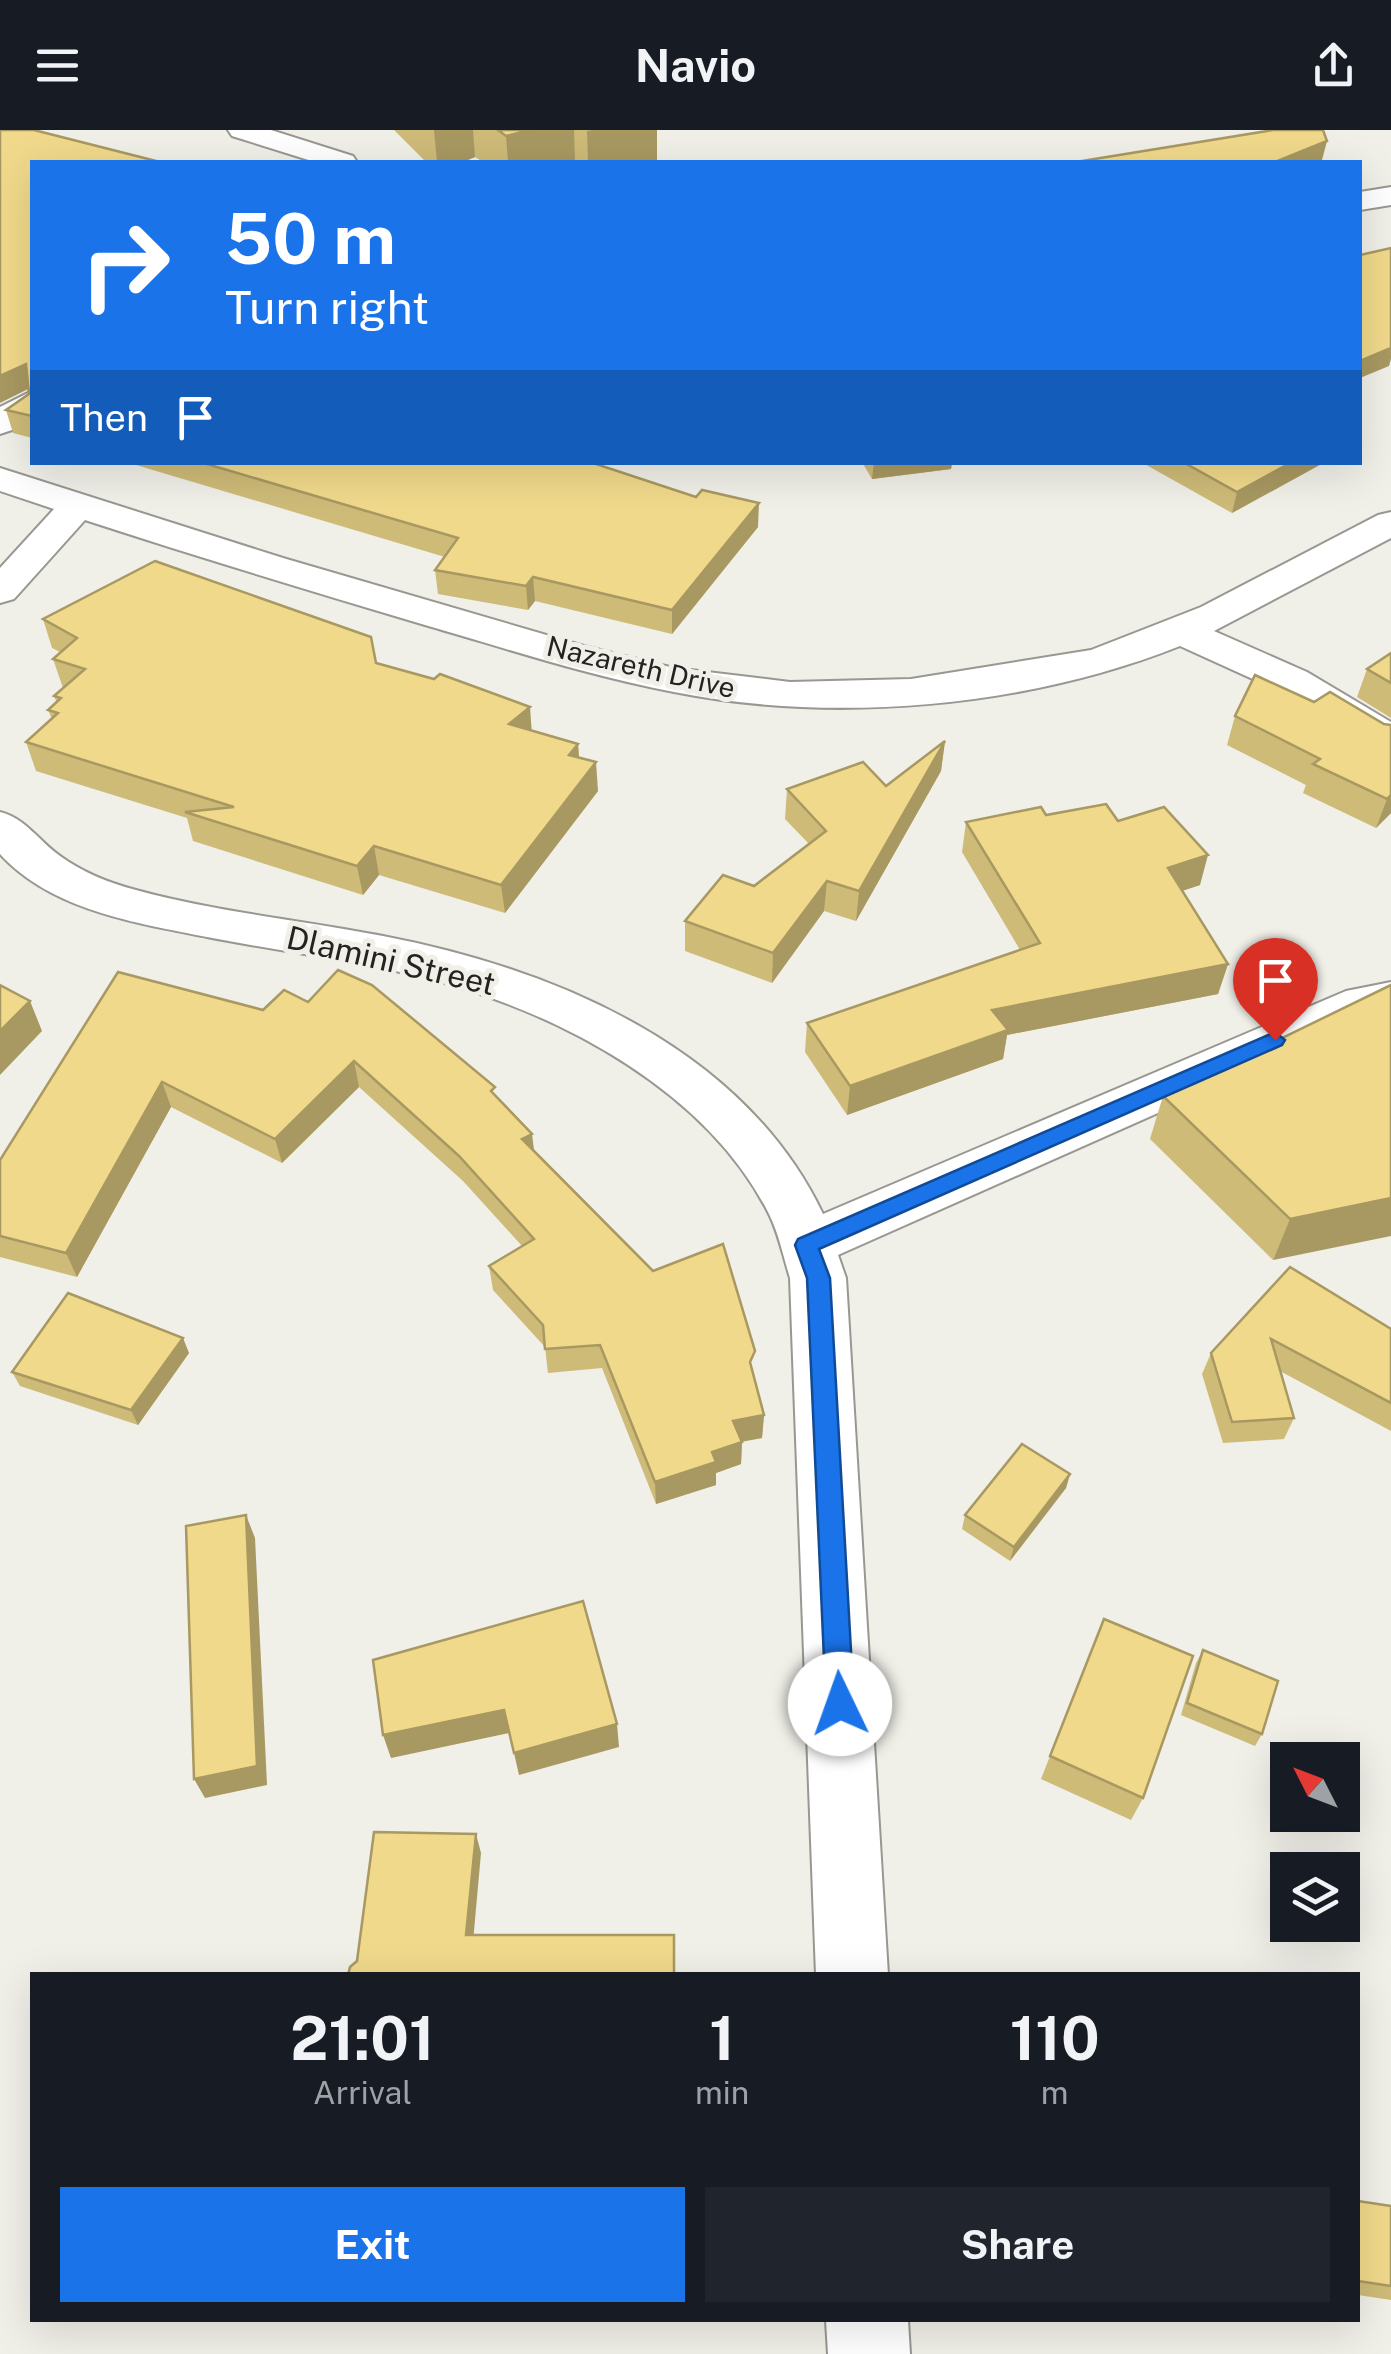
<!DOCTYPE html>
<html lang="en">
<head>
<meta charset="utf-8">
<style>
  body { margin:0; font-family:"Public Sans",sans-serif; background:#20242c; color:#f1f3f6; height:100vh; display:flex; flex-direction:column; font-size:38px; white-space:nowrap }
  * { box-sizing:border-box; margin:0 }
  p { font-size:32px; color:#9ea1a6 }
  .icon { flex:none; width:55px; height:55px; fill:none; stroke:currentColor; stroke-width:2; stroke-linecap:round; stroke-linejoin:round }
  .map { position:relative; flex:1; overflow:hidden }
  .sheet { position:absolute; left:30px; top:1842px; width:1330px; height:350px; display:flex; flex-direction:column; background:#171b24; border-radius:0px; box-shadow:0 10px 40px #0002 }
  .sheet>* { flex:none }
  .hud { position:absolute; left:30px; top:30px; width:1332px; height:305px; border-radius:0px; box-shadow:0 10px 40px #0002; background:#1a73e8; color:#fff; overflow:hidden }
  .needle { width:65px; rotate:312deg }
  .controls { position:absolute; left:1270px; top:1612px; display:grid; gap:20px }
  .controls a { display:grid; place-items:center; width:90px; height:90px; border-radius:0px; background:#171b24; box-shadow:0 10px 40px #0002; font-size:50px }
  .pin { position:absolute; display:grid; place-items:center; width:85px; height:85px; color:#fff; margin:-102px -42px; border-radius:50% 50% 50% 0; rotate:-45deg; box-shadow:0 0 10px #0007 }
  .pin .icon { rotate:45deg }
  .me { position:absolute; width:110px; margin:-55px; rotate:357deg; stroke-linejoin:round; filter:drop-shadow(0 0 8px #0008) }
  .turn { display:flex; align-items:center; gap:35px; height:210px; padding:0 30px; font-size:45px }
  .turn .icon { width:130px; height:130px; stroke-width:2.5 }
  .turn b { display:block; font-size:70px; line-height:85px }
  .then { display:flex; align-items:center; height:95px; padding:0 30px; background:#0003; gap:20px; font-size:38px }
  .eta { display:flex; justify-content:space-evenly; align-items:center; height:170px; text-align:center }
  .eta b { font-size:60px; font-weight:700; line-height:70px }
  .button { display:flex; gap:20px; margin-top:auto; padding:20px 30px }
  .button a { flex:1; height:115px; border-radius:0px; background:#1a73e8; color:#fff; font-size:40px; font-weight:700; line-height:115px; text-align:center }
  .button a+a { background:#20242c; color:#f1f3f6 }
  header { display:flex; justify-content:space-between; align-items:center; height:130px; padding:0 30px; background:#171b24; font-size:45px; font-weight:700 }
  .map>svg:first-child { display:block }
</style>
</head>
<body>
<header><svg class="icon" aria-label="menu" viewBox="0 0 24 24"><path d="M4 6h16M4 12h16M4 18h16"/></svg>Navio<svg class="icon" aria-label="share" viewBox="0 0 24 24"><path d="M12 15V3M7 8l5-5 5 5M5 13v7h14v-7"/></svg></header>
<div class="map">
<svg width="1391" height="2224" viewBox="0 0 1391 2224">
  <rect width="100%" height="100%" fill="#f0efe8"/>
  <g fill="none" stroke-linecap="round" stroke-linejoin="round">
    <defs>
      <g id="minor">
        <path d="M228,0H271L353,26L357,32H315L232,6Z"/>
        <path d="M1391,57V75L1360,80V62Z"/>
        <path d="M32,261V287L12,300L0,304V277Z"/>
        <path d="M0,338L283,428L584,516L674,538L790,552L911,549L1091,520L1201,477L1378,385L1391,382V408L1214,501L1307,542L1391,592V623L1376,619L1277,560L1180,516C1027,577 835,594 674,562C589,546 508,519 425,495C311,461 198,427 85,390L14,469L0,473V438L54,379L0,361Z"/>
        <path d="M0,682C25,688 39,711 60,726C82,742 109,753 136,760C216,782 301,790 383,806C554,839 743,917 823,1084L1346,861L1391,852V886L1371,889L1293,923L838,1125L846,1148L888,1845H816L790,1148C783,1126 779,1104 769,1084C708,962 563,885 437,851C362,831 283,822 207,807C136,793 51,780 0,724Z"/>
        <path d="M826,2190H908L910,2224H828Z"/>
      </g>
    </defs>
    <use href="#minor" stroke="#989791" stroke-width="4"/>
    <use href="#minor" fill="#fff" fill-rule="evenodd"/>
  </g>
  <g fill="#cebb78">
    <path d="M394,0H657V32H483L475,27L463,32H426Z"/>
    <path d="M32,32V308L13,303L6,280L29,264Z"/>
    <path d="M126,332H590L758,397L672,504L535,471L528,480L438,464L435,440L445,427Z"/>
    <path d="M862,332H954L952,333L951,339L872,349Z"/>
    <path d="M1141,332H1325L1232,383Z"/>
    <path d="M43,489L376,533L532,601L578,614L579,628L598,661L505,783L379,745L363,765L193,711L187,688L36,641L26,612L52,589L48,580L57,573L54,566L63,558L53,529L60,522L52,518Z"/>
    <path d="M1391,523V588L1357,567L1367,539Z"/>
    <path d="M1314,572L1384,594L1391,683L1376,698L1303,663L1306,655L1227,615L1235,586Z"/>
    <path d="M945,611L941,641L856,791L824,781L772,853L685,821V791L754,756L809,714L785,689L787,659L886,656Z"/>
    <path d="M1046,685L1118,691L1200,755L1182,761L1228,834L1218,864L1007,905L1003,929L847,985L805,922L807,893L1020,820L962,722L966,692Z"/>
    <path d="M118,842L496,967L534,1022L754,1245L764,1285L762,1308L742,1312L741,1334L716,1343V1355L656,1374L602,1238L548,1243L545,1217L493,1160L489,1136L522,1116L463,1051L359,957L282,1033L171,977L77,1147L0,1127V1030Z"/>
    <path d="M1391,855L1273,1130L1150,1009L1163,966Z"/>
    <path d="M1290,1137L1391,1199V1301L1280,1241L1294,1288L1284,1309L1223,1313L1202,1244L1211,1223Z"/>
    <path d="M189,1223L138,1295L20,1256L12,1242Z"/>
    <path d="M1070,1344L1066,1358L1010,1431L962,1399L965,1385Z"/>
    <path d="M1104,1489L1143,1668L1131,1690L1041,1649Z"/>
    <path d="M1203,1520L1262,1604L1255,1616L1181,1585L1196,1533Z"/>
    <path d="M1358,2071L1391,2076V2170L1358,2165Z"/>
  </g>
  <g fill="#a89861">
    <path d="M434,0H473L475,27L463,32H437Z"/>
    <path d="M530,0H574L575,32H508L506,6Z"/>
    <path d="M593,0H657V32H588L587,1Z"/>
    <path d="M1327,11L1322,30L1316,32H1275Z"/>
    <path d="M1391,218V229L1389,236L1360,248V231Z"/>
    <path d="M26,234L32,257L0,273V246Z"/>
    <path d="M874,332H954L952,333L951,339L872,349Z"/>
    <path d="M1292,332H1325L1232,383L1237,362Z"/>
    <path d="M759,373L758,397L672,504V480Z"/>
    <path d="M533,447L535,471L528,480L526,456Z"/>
    <path d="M530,577L532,605L509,594Z"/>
    <path d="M945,611L941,641L856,791L859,761Z"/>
    <path d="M578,614L580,642L569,625Z"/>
    <path d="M596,632L598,661L505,783L501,755Z"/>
    <path d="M1391,665V683L1376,698L1387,669Z"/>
    <path d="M374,716L379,745L363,765L357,736Z"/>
    <path d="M1208,725L1200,755L1160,768L1168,738Z"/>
    <path d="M827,751L824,781L772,853L773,823Z"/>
    <path d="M1228,834L1218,864L1007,905L1003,929L847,985L850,956L992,880Z"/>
    <path d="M30,871L42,901L0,945V901Z"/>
    <path d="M354,931L359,957L282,1033L275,1009Z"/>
    <path d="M162,952L171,977L77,1147L66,1123Z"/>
    <path d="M532,1004L535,1028L522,1009Z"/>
    <path d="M1391,1068V1106L1273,1130L1290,1089Z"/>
    <path d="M183,1208L189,1223L138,1295L131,1280Z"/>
    <path d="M764,1285L762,1308L732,1313L733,1291Z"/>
    <path d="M742,1312L741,1334L716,1343V1355L656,1374L655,1352L712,1322Z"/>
    <path d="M1070,1344L1066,1358L1010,1431L1014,1417Z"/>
    <path d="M246,1385L255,1408L267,1655L205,1668L194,1649Z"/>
    <path d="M504,1580L509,1603L391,1628L383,1605Z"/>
    <path d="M617,1594L619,1617L519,1645L514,1623Z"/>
    <path d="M476,1704L481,1723L472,1823L466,1805Z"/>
  </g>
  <g fill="#f0d98b" stroke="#a89861" stroke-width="2.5">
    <path d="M0,0H34L160,32H32V286L6,280L29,264L26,234L0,246Z"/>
    <path d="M498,0H530L506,6Z"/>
    <path d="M1273,0H1323L1327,11L1275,32H1076Z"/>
    <path d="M1391,118V218L1360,231V125Z"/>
    <path d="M200,332H590L696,367L702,360L759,373L672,480L533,447L526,456L435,440L458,408Z"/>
    <path d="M1183,332H1292L1237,362Z"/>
    <path d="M155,431L371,507L376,533L434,549L440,544L530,577L509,594L578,614L569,625L596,632L501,755L374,716L357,736L185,682L234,677L26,612L58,583L48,580L61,568L54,566L85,539L53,529L77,508L43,489Z"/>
    <path d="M1391,523V553L1367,539Z"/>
    <path d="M1255,545L1314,572L1330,562L1384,594L1391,595V665L1387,669L1313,634L1320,629L1235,586Z"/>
    <path d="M945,611L859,761L827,751L773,823L685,791L723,745L754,756L826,701L787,659L863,632L886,656Z"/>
    <path d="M1106,674L1118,691L1164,677L1208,725L1168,738L1228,834L992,880L1008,900L850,956L807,893L1040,813L966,692L1041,677L1046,685Z"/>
    <path d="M338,840L372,855L495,957L491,961L532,1004L522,1009L653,1141L723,1114L755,1221L750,1232L764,1285L733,1291L742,1312L712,1322L716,1332L655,1352L600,1215L545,1219L543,1195L489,1136L534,1109L459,1026L354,931L275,1009L162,952L66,1123L0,1106V1030L118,842L263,880L284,860L308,872Z"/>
    <path d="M0,855L30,871L0,901Z"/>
    <path d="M1391,855V1068L1290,1089L1163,966Z"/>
    <path d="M1290,1137L1391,1199V1273L1271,1209L1294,1288L1232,1292L1211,1223Z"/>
    <path d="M68,1163L183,1208L131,1280L12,1242Z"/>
    <path d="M1022,1314L1070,1344L1014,1417L965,1385Z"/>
    <path d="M246,1385L257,1636L194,1649L186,1396Z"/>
    <path d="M583,1471L617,1594L514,1623L504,1580L383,1605L373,1530Z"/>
    <path d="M1104,1489L1193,1526L1143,1668L1050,1626Z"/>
    <path d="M1203,1520L1278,1551L1262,1604L1187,1573Z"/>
    <path d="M374,1702L476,1704L466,1805H674V1845H348L350,1837L357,1831Z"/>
    <path d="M1358,2071L1391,2076V2156L1358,2151Z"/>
  </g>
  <path fill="#1a73e8" stroke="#114b97" stroke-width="2.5" d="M1275,902L1285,910L1282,915L819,1119L830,1148L854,1574L850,1583L840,1587L830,1583L826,1574L807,1148L795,1115L798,1109Z"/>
  <g text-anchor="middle" stroke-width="10" stroke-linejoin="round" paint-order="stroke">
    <g font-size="28" fill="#242321" stroke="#f0efe8">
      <text transform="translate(641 537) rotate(13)" y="10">Nazareth Drive</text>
    </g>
    <g font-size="32" fill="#242321" stroke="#f0efe8">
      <text transform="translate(391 831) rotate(13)" y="11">Dlamini Street</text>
    </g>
  </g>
</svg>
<div class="controls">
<a><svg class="needle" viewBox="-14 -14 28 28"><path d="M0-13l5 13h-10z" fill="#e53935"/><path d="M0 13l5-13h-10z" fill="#9ea1a6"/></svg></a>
<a><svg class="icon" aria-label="layers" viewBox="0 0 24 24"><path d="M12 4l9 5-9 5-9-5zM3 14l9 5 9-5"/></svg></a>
</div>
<div class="pin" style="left:1275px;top:910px;background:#d93025"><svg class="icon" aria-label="arrive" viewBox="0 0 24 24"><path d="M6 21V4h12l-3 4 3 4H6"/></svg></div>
<svg class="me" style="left:840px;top:1574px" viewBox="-20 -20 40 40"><circle r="19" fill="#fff"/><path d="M0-13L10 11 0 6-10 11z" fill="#1a73e8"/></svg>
<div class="hud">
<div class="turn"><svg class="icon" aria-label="right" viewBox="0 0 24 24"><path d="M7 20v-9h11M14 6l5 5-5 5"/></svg><div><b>50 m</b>Turn right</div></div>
<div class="then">Then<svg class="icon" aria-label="arrive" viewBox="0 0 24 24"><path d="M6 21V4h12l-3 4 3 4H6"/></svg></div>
</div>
<section class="sheet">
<div class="eta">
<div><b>21:01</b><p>Arrival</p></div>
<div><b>1</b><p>min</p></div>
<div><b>110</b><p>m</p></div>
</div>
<div class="button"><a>Exit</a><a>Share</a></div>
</section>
</div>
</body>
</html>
